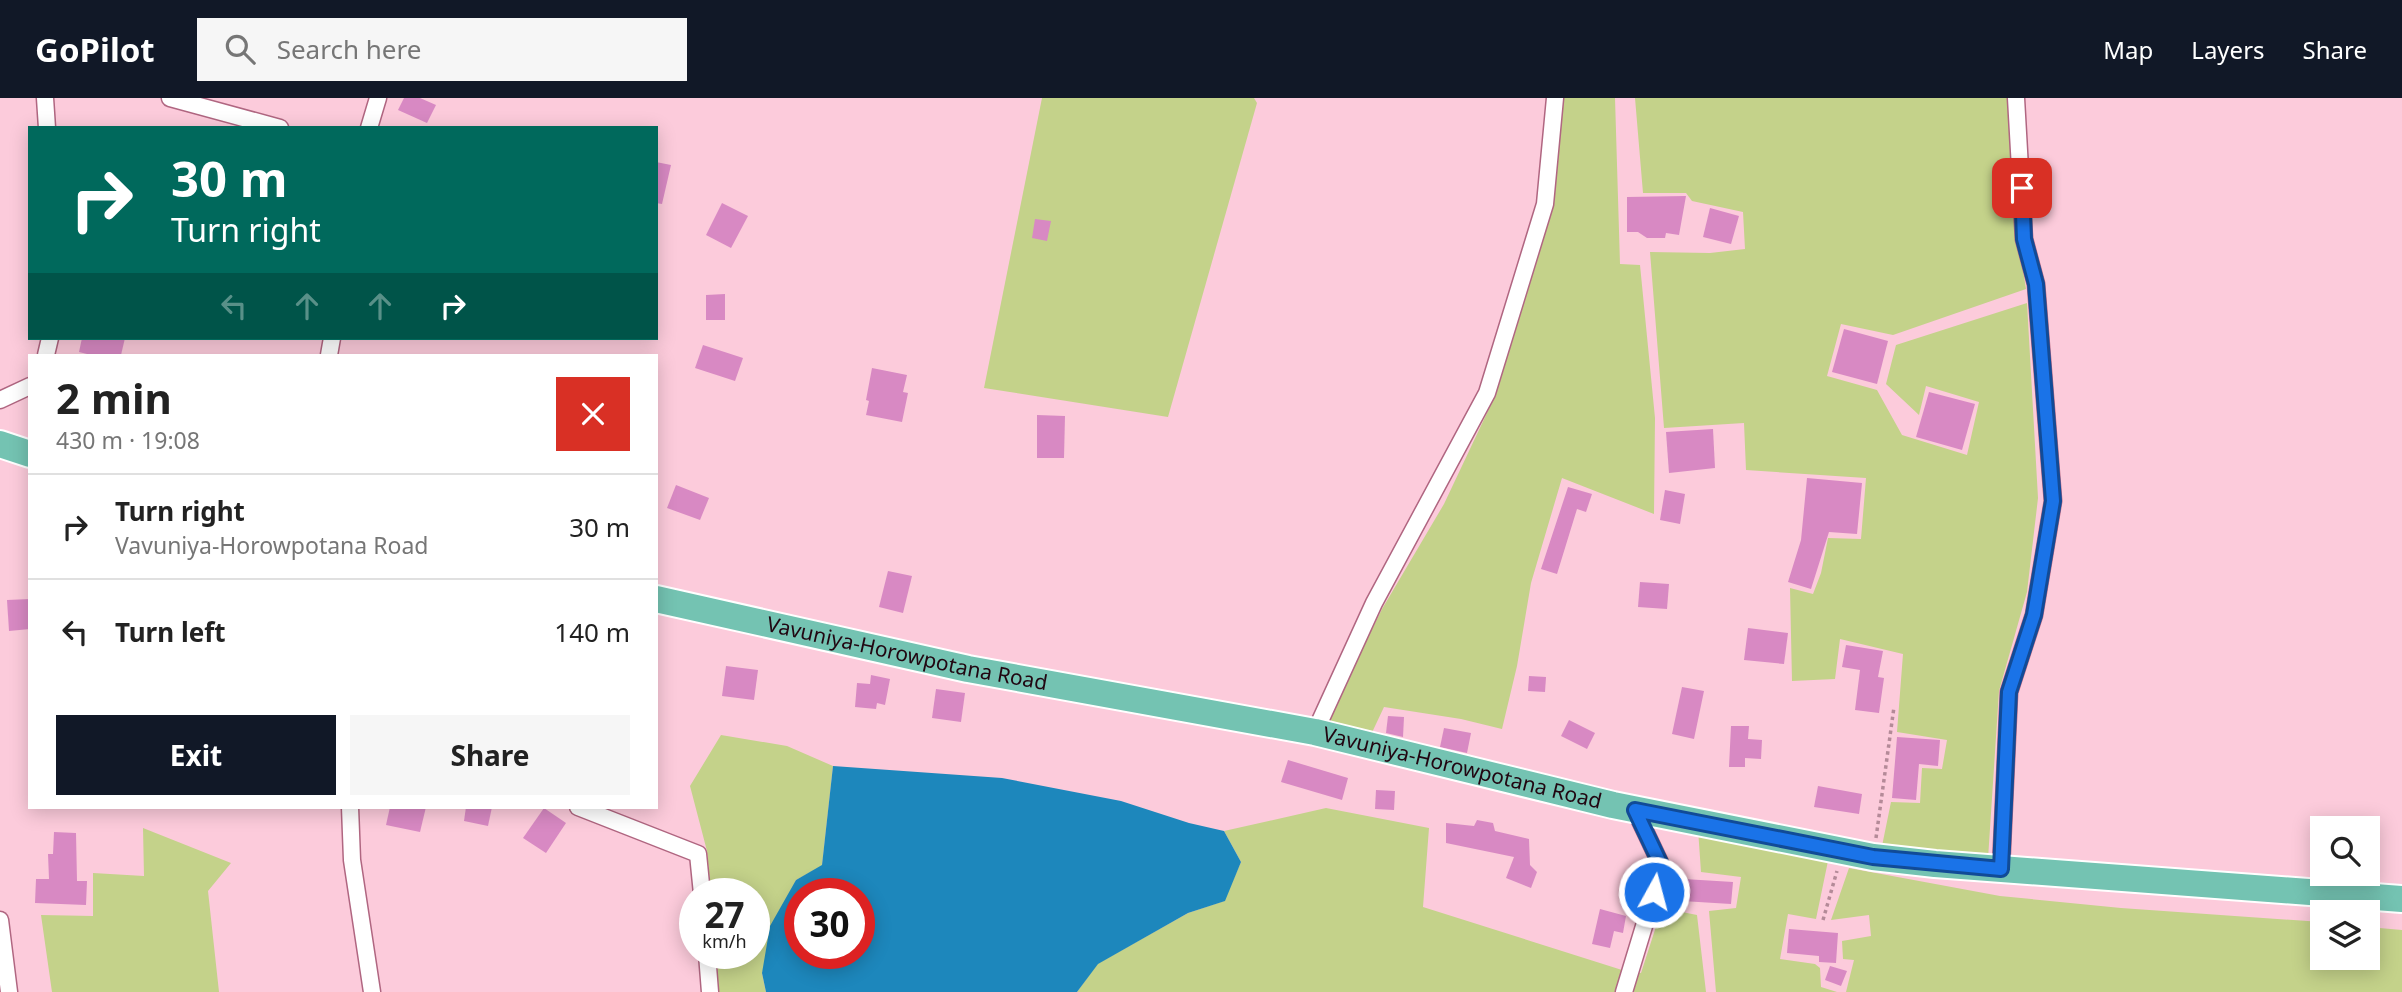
<!DOCTYPE html>
<html lang="en">
<head>
<meta charset="utf-8">
<style>
  body { margin:0; font-family:"Noto Sans",sans-serif; background:#f6f6f6; color:#222; height:100vh; display:flex; flex-direction:column; font-size:26px; white-space:nowrap }
  * { box-sizing:border-box; margin:0 }
  p { font-size:23px; color:#767676 }
  .icon { flex:none; width:38px; height:38px; fill:none; stroke:currentColor; stroke-width:2; stroke-linecap:round; stroke-linejoin:round }
  .map { position:relative; flex:1; overflow:hidden }
  .panel { position:absolute; left:28px; top:256px; width:630px; height:455px; display:flex; flex-direction:column; background:#fff; border-radius:0px; box-shadow:0 4px 18px #0003 }
  .panel>* { flex:none }
  .hud { position:absolute; left:28px; top:28px; width:630px; height:214px; border-radius:0px; box-shadow:0 4px 18px #0003; background:#00695c; color:#fff; overflow:hidden }
  .tools { position:absolute; left:2310px; top:718px; display:grid; gap:14px }
  .tools a { display:grid; place-items:center; width:70px; height:70px; border-radius:0px; background:#fff; box-shadow:0 4px 18px #0003; font-size:35px }
  .speed { position:absolute; left:679px; top:780px; display:flex; gap:14px; font-size:35px; font-weight:700; text-align:center }
  .speed>* { display:grid; place-content:center; width:91px; height:91px; border-radius:50%; background:#fff; box-shadow:0 4px 18px #0003; line-height:1 }
  .speed small { font-size:18px; font-weight:400 }
  .speed .limit { border:10px solid #d22; background:#fff; color:#111 }
  .pin { position:absolute; display:grid; place-items:center; width:60px; height:60px; color:#fff; margin:-30px; border-radius:14px; box-shadow:0 4px 10px #0006 }
  .me { position:absolute; width:77px; margin:-38px; rotate:7deg; stroke-linejoin:round; filter:drop-shadow(0 0 5px #0008) }
  .turn { display:flex; align-items:center; gap:24px; height:147px; padding:0 28px; font-size:32px }
  .turn .icon { width:91px; height:91px; stroke-width:2.5 }
  .turn b { display:block; font-size:49px; line-height:60px }
  .lanes { display:flex; align-items:center; height:66px; padding:0 28px; background:#0003; justify-content:center; gap:35px; direction:ltr }
  .lanes .off { opacity:.35 }
  .round { display:grid; place-items:center; flex:none; width:74px; height:74px; border-radius:0px; background:#f6f6f6 }
  .headline { display:flex; align-items:center; justify-content:space-between; height:119px; padding:0 28px }
  h1 { font-size:42px; font-weight:700; line-height:52px }
  .cta { display:flex; gap:14px; margin-top:auto; padding:14px 28px }
  .cta a { flex:1; height:80px; border-radius:0px; background:#111827; color:#fff; font-size:28px; font-weight:700; line-height:80px; text-align:center }
  .cta a+a { background:#f6f6f6; color:#222 }
  ul { padding:0; list-style:none }
  li { display:flex; align-items:center; gap:21px; height:105px; padding:0 28px; border-top:2px solid #e0e0e0 }
  li div { flex:1 }
  li b { display:block; font-size:26px }
  li em { font-style:normal }
  header { display:flex; align-items:center; gap:42px; box-sizing:border-box; height:98px; padding:0 35px; background:#111827; color:#fff }
  header strong { font-size:33px }
  nav { display:flex; gap:38px; margin-inline-start:auto; font-size:24px }
  .search { width:490px; height:63px; background:#f6f6f6; display:flex; align-items:center; gap:18px; box-sizing:border-box; padding:0 24px; border-radius:0px; color:#767676; font-size:26px }
  .map>svg:first-child { display:block }
</style>
</head>
<body>
<header>
<strong>GoPilot</strong>
<div class="search"><svg class="icon" aria-label="search" viewBox="0 0 24 24"><circle cx="10" cy="10" r="6"/><path d="M15 15l6 6"/></svg>Search here</div>
<nav><a>Map</a><a>Layers</a><a>Share</a></nav>
</header>
<div class="map">
<svg width="2402" height="894" viewBox="0 0 2402 894">
  <rect width="100%" height="100%" fill="#fccbdb"/>
  <g fill="#c4d28a">
    <path d="M1042,0H1254L1257,5L1168,319L984,290Z"/>
    <path d="M1564,0H1615L1620,166L1640,167L1655,320L1654,416L1562,380L1531,485L1517,568L1502,631L1461,621L1384,609L1368,643L1323,630L1382,511L1444,406L1495,298L1552,108Z"/>
    <path d="M1635,0H2007L2018,140L2026,191L1893,237L1841,226L1827,278L1877,292L1902,337L1967,357L1979,304L1926,288L1919,317L1886,286L1896,247L2027,205L2038,400L2027,494L1999,593L1988,761L1882,748L1891,704L1920,705L1922,670L1942,671L1947,642L1897,634L1903,556L1840,541L1835,581L1792,583L1790,490L1813,496L1821,475L1828,440L1861,441L1866,380L1746,372L1744,325L1664,330L1650,154L1710,155L1745,151L1743,114L1692,103L1686,95H1643Z"/>
    <path d="M721,637L787,648L833,668L822,768L796,782L762,875L766,894H719L716,856H754V796H711L707,753L690,688Z"/>
    <path d="M1326,710L1429,730L1423,809L1622,872L1641,875L1662,810L1697,817L1706,894H1077L1097,866L1188,815L1224,803L1241,764L1224,733Z"/>
    <path d="M143,730L231,765L208,793L219,894H52L41,817L93,818V775L144,778Z"/>
    <path d="M1698,731L1828,763L1816,821L1788,816L1780,861L1815,866L1820,870L1821,889L1837,894H1716L1709,813L1736,810L1741,779L1701,774Z"/>
    <path d="M1849,770L2000,798L2121,810L2322,824V859H2368V829L2402,832V894H1846L1854,862L1843,861L1842,843L1871,838L1869,817L1831,822Z"/>
  </g>
  <path fill="#1d87bc" fill-rule="evenodd" d="M833,668L1002,680L1121,703L1189,725L1224,733L1241,764L1225,803L1188,815L1098,866L1077,894H766L762,875L770,828L796,782L822,767ZM800,796H859V856H800Z"/>
  <g fill="#d889c3">
    <path d="M404,0H420L436,7L427,25L398,12Z"/>
    <path d="M656,64L671,67L662,106L656,105Z"/>
    <path d="M1686,98L1679,137L1666,135L1665,140H1647L1638,134H1627V99Z"/>
    <path d="M722,105L748,118L731,150L706,137Z"/>
    <path d="M1710,110L1739,118L1731,146L1703,139Z"/>
    <path d="M1035,121L1051,123L1047,143L1032,140Z"/>
    <path d="M725,196V222H706V197Z"/>
    <path d="M1844,231L1888,243L1877,286L1832,274Z"/>
    <path d="M82,240H125L121,257H91L79,254Z"/>
    <path d="M703,247L743,260L735,283L695,270Z"/>
    <path d="M872,270L907,277L903,294L908,295L902,324L866,317L869,303L866,302Z"/>
    <path d="M1929,294L1975,306L1962,352L1916,339Z"/>
    <path d="M1037,317L1065,318L1064,360H1037Z"/>
    <path d="M1713,331L1715,370L1669,375L1666,334Z"/>
    <path d="M1807,380L1862,385L1857,436L1829,434L1811,491L1788,484L1801,442Z"/>
    <path d="M676,387L709,400L700,422L667,410Z"/>
    <path d="M1568,389L1592,396L1586,414L1577,411L1557,476L1541,471Z"/>
    <path d="M1665,392L1685,396L1680,426L1660,422Z"/>
    <path d="M888,473L912,478L903,515L879,509Z"/>
    <path d="M1640,484L1669,486L1667,511L1638,509Z"/>
    <path d="M30,501V531L9,533L7,502Z"/>
    <path d="M1748,530L1788,535L1784,566L1744,562Z"/>
    <path d="M1846,547L1883,553L1878,579L1884,580L1879,615L1855,612L1860,572L1842,569Z"/>
    <path d="M726,568L758,572L754,602L722,598Z"/>
    <path d="M871,577L890,581L885,607L877,605L876,611L855,609L857,585L870,586Z"/>
    <path d="M1529,578L1546,579L1545,594L1528,593Z"/>
    <path d="M1682,589L1704,593L1694,641L1672,636Z"/>
    <path d="M936,591L965,595L961,624L932,620Z"/>
    <path d="M1388,618L1404,619L1403,639L1386,635Z"/>
    <path d="M1569,622L1595,635L1587,651L1561,638Z"/>
    <path d="M1731,628H1749L1748,641L1762,642L1761,661L1745,660V669H1729Z"/>
    <path d="M1444,630L1471,635L1467,655L1440,649Z"/>
    <path d="M1897,639L1940,642L1938,668L1919,666L1916,702L1892,700Z"/>
    <path d="M1288,662L1348,680L1342,702L1281,684Z"/>
    <path d="M1818,688L1862,696L1859,716L1814,709Z"/>
    <path d="M1376,692L1395,693L1394,712L1375,711Z"/>
    <path d="M390,709H426L420,734L386,727Z"/>
    <path d="M466,709H492L488,728L464,723Z"/>
    <path d="M544,710L566,725L546,755L523,740Z"/>
    <path d="M1477,722L1493,725L1495,733L1529,741L1530,767L1537,774L1531,790L1506,780L1514,759L1446,745V725L1474,728Z"/>
    <path d="M54,734L76,735L77,783H87L86,807L35,805L36,781H49L48,756H53Z"/>
    <path d="M1684,781L1733,784L1731,806L1682,803Z"/>
    <path d="M1600,811L1626,818L1623,835L1614,833L1610,850L1592,846Z"/>
    <path d="M1789,831L1838,835L1836,865L1819,864V858L1787,855Z"/>
    <path d="M1830,868L1847,873L1841,888L1825,882Z"/>
  </g>
  <g fill="none" stroke-linecap="round" stroke-linejoin="round">
    <defs>
      <g id="minor">
        <path d="M45,0L47,30"/>
        <path d="M170,0L280,30"/>
        <path d="M369,30L378,0"/>
        <path d="M46,257L50,240"/>
        <path d="M329,257L332,240"/>
        <path d="M0,302L30,288"/>
        <path d="M1315,634L1374,505L1487,295L1545,106L1555,0"/>
        <path d="M350,709L352,762L372,894"/>
        <path d="M578,709L698,756L702,796"/>
        <path d="M2001,771L2009,594L2034,517L2053,403L2036,186L2024,141L2016,0"/>
        <path d="M0,822L9,894"/>
        <path d="M707,856L710,894"/>
        <path d="M1624,894L1662,769L1635,712"/>
      </g>
      <g id="trunk">
        <path d="M0,346L30,356"/>
        <path id="s1" d="M656,501L968,571L1315,634L1613,707L1873,759L1935,766L2402,801"/>
      </g>
    </defs>
    <use href="#minor" stroke="#b06681" stroke-width="19"/>
    <use href="#trunk" stroke="#fff" stroke-width="30"/>
    <g stroke="#b48a98" stroke-width="3.5" stroke-dasharray="3.5 3.5" stroke-linecap="butt">
      <path d="M1876,740L1894,609"/>
      <path d="M1823,822L1837,773"/>
    </g>
    <use href="#minor" stroke="#fff" stroke-width="16"/>
    <use href="#trunk" stroke="#74c3b2" stroke-width="26"/>
  </g>
  <g fill="none" stroke-linecap="round" stroke-linejoin="round">
    <defs>
      <path id="route" d="M1654,794L1662,769L1635,712L1873,759L2001,771L2009,594L2034,517L2053,403L2036,186L2024,141L2022,90"/>
    </defs>
    <use href="#route" stroke="#114b97" stroke-width="18"/>
    <use href="#route" stroke="#1a73e8" stroke-width="12"/>
  </g>
  <g text-anchor="middle" stroke-width="5" stroke-linejoin="round" paint-order="stroke">
    <g font-size="21" fill="#210611" stroke="#fccbdb">
      <text dy="7" stroke="none"><textPath href="#s1" startOffset="257">Vavuniya-Horowpotana Road</textPath></text>
      <text dy="7" stroke="none"><textPath href="#s1" startOffset="824">Vavuniya-Horowpotana Road</textPath></text>
    </g>
  </g>
</svg>
<div class="tools">
<a><svg class="icon" aria-label="search" viewBox="0 0 24 24"><circle cx="10" cy="10" r="6"/><path d="M15 15l6 6"/></svg></a>
<a><svg class="icon" aria-label="layers" viewBox="0 0 24 24"><path d="M12 4l9 5-9 5-9-5zM3 14l9 5 9-5"/></svg></a>
</div>
<div class="speed"><div>27<small>km/h</small></div><div class="limit">30</div></div>
<div class="pin" style="left:2022px;top:90px;background:#d93025"><svg class="icon" aria-label="arrive" viewBox="0 0 24 24"><path d="M6 21V4h12l-3 4 3 4H6"/></svg></div>
<svg class="me" style="left:1654px;top:794px" viewBox="-20 -20 40 40"><circle r="17" fill="#1a73e8" stroke="#fff" stroke-width="3"/><path d="M0-11L8 9 0 5-8 9z" fill="#fff"/></svg>
<div class="hud">
<div class="turn"><svg class="icon" aria-label="right" viewBox="0 0 24 24"><path d="M7 20v-9h11M14 6l5 5-5 5"/></svg><div><b>30 m</b>Turn right</div></div>
<div class="lanes"><svg class="icon off" aria-label="left" viewBox="0 0 24 24"><path d="M17 20v-9H6M10 6l-5 5 5 5"/></svg><svg class="icon off" aria-label="ahead" viewBox="0 0 24 24"><path d="M12 20V5M6 11l6-6 6 6"/></svg><svg class="icon off" aria-label="ahead" viewBox="0 0 24 24"><path d="M12 20V5M6 11l6-6 6 6"/></svg><svg class="icon" aria-label="right" viewBox="0 0 24 24"><path d="M7 20v-9h11M14 6l5 5-5 5"/></svg></div>
</div>
<section class="panel">
<div class="headline"><div><h1>2 min</h1><p>430 m · 19:08</p></div><a class="round" style="background:#d93025;color:#fff"><svg class="icon" aria-label="close" viewBox="0 0 24 24"><path d="M6 6l12 12M18 6L6 18"/></svg></a></div>
<ul>
<li><svg class="icon" aria-label="right" viewBox="0 0 24 24"><path d="M7 20v-9h11M14 6l5 5-5 5"/></svg><div><b>Turn right</b><p>Vavuniya-Horowpotana Road</p></div><em>30 m</em></li>
<li><svg class="icon" aria-label="left" viewBox="0 0 24 24"><path d="M17 20v-9H6M10 6l-5 5 5 5"/></svg><div><b>Turn left</b></div><em>140 m</em></li>
</ul>
<div class="cta"><a>Exit</a><a>Share</a></div>
</section>
</div>
</body>
</html>
